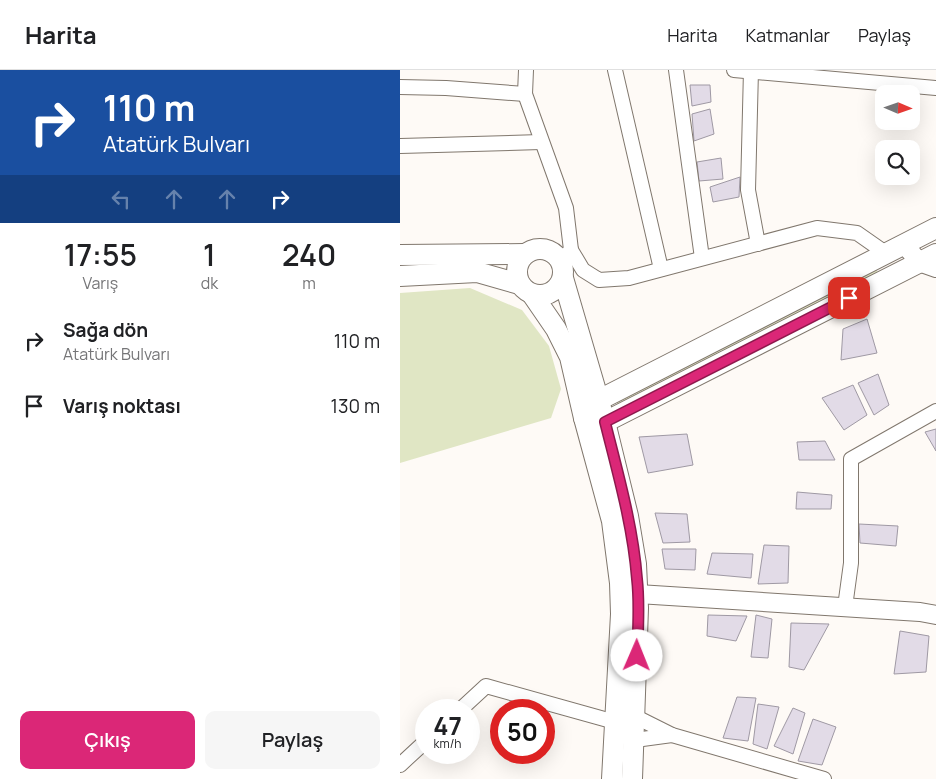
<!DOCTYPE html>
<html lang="tr">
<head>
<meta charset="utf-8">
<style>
  body { margin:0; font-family:Manrope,sans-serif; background:#f6f6f6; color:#202124; height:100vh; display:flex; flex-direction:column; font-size:19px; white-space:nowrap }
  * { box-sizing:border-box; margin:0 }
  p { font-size:16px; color:#757577 }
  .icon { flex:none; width:28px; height:28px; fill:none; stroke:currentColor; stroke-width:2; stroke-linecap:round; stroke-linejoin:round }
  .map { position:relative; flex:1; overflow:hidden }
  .panel { display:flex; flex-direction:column; background:#fff; width:400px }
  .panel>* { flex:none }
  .top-card { background:#1a4fa0; color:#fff; overflow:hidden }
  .needle { width:32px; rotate:92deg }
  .tools { position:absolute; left:475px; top:15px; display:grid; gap:10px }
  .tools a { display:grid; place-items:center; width:45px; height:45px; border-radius:10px; background:#fff; box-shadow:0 5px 20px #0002; font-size:25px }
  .speed { position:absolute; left:15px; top:629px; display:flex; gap:10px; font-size:25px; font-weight:700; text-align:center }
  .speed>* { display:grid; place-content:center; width:65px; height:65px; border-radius:50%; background:#fff; box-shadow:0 5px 20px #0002; line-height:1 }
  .speed small { font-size:12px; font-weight:400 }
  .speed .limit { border:8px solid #d22; background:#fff; color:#111 }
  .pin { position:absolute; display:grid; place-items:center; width:42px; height:42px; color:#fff; margin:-21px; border-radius:10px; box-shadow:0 2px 8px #0006 }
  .me { position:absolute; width:55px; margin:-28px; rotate:1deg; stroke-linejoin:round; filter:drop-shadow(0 0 4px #0008) }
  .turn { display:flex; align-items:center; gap:18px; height:105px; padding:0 20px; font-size:22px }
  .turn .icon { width:65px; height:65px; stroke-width:2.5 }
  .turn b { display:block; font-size:35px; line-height:42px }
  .lanes { display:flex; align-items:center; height:48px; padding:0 20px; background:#0003; justify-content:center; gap:25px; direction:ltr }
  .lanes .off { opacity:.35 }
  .eta { display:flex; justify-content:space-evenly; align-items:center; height:85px; text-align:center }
  .eta b { font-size:30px; font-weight:600; line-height:35px }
  .cta { display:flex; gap:10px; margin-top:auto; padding:10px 20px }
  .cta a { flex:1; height:58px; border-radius:10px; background:#db2777; color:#fff; font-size:20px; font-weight:600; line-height:58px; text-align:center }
  .cta a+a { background:#f6f6f6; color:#202124 }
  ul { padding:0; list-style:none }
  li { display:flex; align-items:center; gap:15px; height:65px; padding:0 20px }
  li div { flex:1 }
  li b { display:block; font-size:19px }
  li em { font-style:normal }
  header { display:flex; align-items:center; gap:30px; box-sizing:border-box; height:70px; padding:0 25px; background:#fff; border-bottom:1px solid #e0e0e0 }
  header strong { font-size:24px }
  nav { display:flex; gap:28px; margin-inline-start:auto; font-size:18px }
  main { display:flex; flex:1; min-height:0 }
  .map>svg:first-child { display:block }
</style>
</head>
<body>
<header>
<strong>Harita</strong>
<nav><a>Harita</a><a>Katmanlar</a><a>Paylaş</a></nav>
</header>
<main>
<section class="panel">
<div class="top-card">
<div class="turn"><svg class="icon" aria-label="right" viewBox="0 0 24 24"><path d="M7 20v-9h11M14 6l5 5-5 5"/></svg><div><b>110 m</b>Atatürk Bulvarı</div></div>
<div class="lanes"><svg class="icon off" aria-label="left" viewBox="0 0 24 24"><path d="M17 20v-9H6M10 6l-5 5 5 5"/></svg><svg class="icon off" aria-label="ahead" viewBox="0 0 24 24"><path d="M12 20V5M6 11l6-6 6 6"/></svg><svg class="icon off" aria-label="ahead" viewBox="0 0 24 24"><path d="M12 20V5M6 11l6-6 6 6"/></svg><svg class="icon" aria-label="right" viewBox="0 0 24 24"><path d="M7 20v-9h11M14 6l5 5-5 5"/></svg></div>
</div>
<div class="eta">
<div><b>17:55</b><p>Varış</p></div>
<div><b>1</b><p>dk</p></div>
<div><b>240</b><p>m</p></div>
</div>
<ul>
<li><svg class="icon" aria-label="right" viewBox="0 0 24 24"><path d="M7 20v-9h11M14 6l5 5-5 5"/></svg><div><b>Sağa dön</b><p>Atatürk Bulvarı</p></div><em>110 m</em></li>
<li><svg class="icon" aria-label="arrive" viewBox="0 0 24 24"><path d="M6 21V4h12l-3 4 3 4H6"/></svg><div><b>Varış noktası</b></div><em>130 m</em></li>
</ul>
<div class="cta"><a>Çıkış</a><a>Paylaş</a></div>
</section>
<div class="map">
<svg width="536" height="709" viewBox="0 0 536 709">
  <rect width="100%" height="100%" fill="#fefaf6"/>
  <g fill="#e0e6c4">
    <path d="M476,199L479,204L217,335V332Z"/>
    <path d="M70,218L122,240L149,276L161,319L151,348L0,393V223Z"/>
  </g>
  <g fill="#e2dbe7" stroke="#9f99a4">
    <path d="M290,15H310L311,32L292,36Z"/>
    <path d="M310,39L314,64L294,71L292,44Z"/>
    <path d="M321,88L323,109L299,111L297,92Z"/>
    <path d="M340,107L339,127L313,132L310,117Z"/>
    <path d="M467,249L477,283L441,290L443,259Z"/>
    <path d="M478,304L489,335L474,345L458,313Z"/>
    <path d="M453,315L467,345L444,360L422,328Z"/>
    <path d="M536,359V381L525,362Z"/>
    <path d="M287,364L293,395L248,403L239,367Z"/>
    <path d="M425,371L435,390H399L397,372Z"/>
    <path d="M397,422L432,425L431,439H396Z"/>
    <path d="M255,443L287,444L290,472L263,473Z"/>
    <path d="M459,454L498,456L496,476L460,473Z"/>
    <path d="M364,475L389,476L388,513L358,514Z"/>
    <path d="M262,479H296L295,500L265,499Z"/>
    <path d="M312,483L353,484L351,508L307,504Z"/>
    <path d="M308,545L347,546L336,571L307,566Z"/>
    <path d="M356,545L372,549L368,588L351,587Z"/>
    <path d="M391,553L429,554L404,600L389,597Z"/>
    <path d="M500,561L529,566L526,602L494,604Z"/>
    <path d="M337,627L356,628L348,671L323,668Z"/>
    <path d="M358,634L379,637L367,679L353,674Z"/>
    <path d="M393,638L405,643L393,684L374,676Z"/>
    <path d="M413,649L436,657L422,695L398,691Z"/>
  </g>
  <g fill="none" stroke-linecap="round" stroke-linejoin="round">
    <defs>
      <g id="minor">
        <path d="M126,0L125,24L166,138L171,180L183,200L199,210L229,208L417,158L457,163L487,184"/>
        <path d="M215,0L261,199"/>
        <path d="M276,0L302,188"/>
        <path d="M334,0L536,18"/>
        <path d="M351,0L348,120L358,174"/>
        <path d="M0,17L46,18L125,24"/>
        <path d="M0,76L141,72"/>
        <path d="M161,191L171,180"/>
        <path d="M445,537L451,493V389L536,341"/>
        <path d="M60,640L86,616L215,652"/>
        <path d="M236,647L272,665L424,709"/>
        <path d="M235,670L272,665"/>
        <path d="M0,695L26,671"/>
      </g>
      <g id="tertiary">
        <path d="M505,175L519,192L536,198"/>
        <path d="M238,524L520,542L536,545"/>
      </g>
      <g id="secondary">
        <circle cx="140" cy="202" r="23"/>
        <path d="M0,185L124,184"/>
        <path d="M0,206L77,202L119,214"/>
        <path d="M163,208L205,352L228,446L236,494L238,538L232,709"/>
        <path d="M132,224L156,259L170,287L184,348L191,351L205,352L536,184"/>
        <path d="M212,709L221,544L220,513L212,451L184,348L191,336L199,330L536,158"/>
      </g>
    </defs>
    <use href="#minor" stroke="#80776d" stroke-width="16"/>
    <use href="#tertiary" stroke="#80776d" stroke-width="20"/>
    <use href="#secondary" stroke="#80776d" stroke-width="22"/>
    <use href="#minor" stroke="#fff" stroke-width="14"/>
    <use href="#tertiary" stroke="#fff" stroke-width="18"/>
    <use href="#secondary" stroke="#fff" stroke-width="20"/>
  </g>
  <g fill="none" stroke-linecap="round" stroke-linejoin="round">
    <defs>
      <path id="route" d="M237,586C238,560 240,535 237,509C233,456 218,404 205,352L449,228"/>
    </defs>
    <use href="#route" stroke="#8e194d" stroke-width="12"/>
    <use href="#route" stroke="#db2777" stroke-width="9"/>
  </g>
</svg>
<div class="tools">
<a><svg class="needle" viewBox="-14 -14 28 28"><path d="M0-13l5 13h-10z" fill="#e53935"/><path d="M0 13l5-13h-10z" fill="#757577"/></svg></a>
<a><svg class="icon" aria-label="search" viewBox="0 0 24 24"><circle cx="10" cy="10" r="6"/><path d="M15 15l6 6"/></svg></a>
</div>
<div class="speed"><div>47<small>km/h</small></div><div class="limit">50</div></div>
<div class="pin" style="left:449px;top:228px;background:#d93025"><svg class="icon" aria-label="arrive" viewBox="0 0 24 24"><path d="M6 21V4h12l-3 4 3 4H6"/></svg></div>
<svg class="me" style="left:237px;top:586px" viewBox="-20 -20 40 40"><circle r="19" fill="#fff"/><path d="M0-13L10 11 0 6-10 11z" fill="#db2777"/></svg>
</div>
</main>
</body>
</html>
